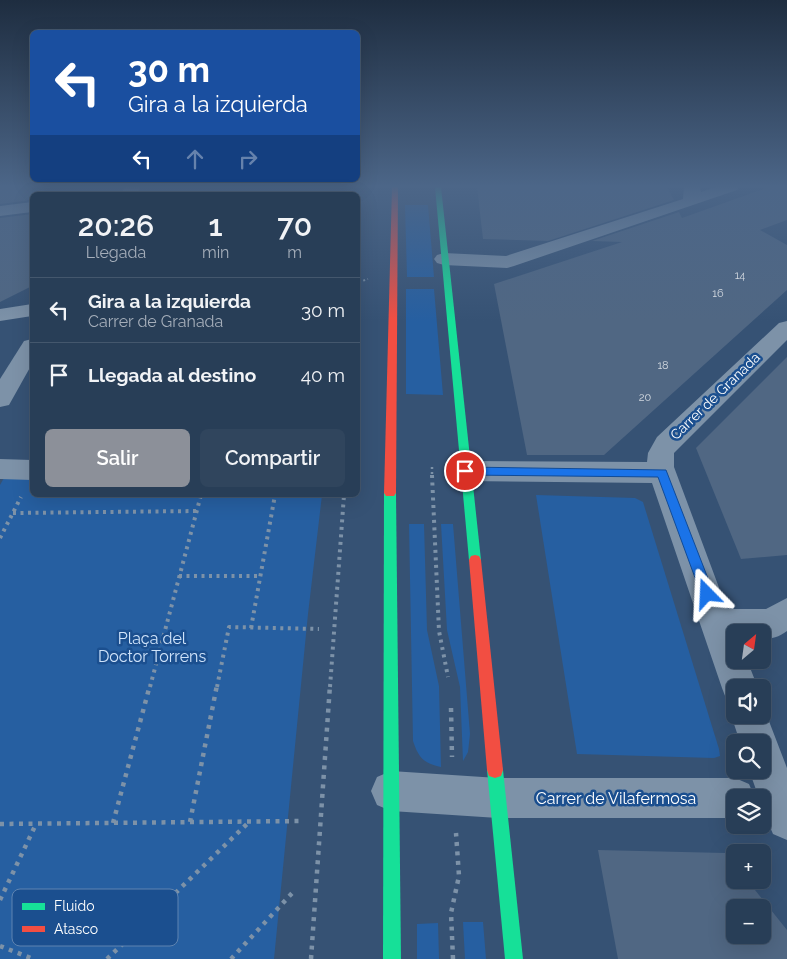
<!DOCTYPE html>
<html lang="es">
<head>
<meta charset="utf-8">
<style>
  body { margin:0; font-family:Raleway,sans-serif; background:#30455d; color:#f1f3f6; height:100vh; display:flex; flex-direction:column; font-size:19px; white-space:nowrap }
  * { box-sizing:border-box; margin:0 }
  p { font-size:16px; color:#a5aeba }
  .icon { flex:none; width:28px; height:28px; fill:none; stroke:currentColor; stroke-width:2; stroke-linecap:round; stroke-linejoin:round }
  .map { position:relative; flex:1; overflow:hidden }
  .side { position:absolute; left:30px; top:192px; width:330px; height:305px; display:flex; flex-direction:column; background:#283e57; border-radius:8px; box-shadow:0 5px 20px #0002,0 0 0 1px #44576d }
  .side>* { flex:none }
  .banner { position:absolute; left:30px; top:30px; width:330px; height:152px; border-radius:8px; box-shadow:0 5px 20px #0002,0 0 0 1px #44576d; background:#1a4fa0; color:#fff; overflow:hidden }
  .needle { width:32px; rotate:29deg }
  .buttons { position:absolute; left:726px; top:624px; display:grid; gap:10px }
  .buttons a { display:grid; place-items:center; width:45px; height:45px; border-radius:8px; background:#283e57; box-shadow:0 5px 20px #0002,0 0 0 1px #44576d; font-size:25px }
  .pin { position:absolute; display:grid; place-items:center; width:42px; height:42px; color:#fff; margin:-21px; border:2px solid #fff; border-radius:50%; box-shadow:0 1px 5px #0007 }
  .me { position:absolute; width:55px; margin:-28px; rotate:339deg; stroke-linejoin:round; filter:drop-shadow(0 0 4px #0008) }
  .turn { display:flex; align-items:center; gap:18px; height:105px; padding:0 15px; font-size:22px }
  .turn .icon { width:65px; height:65px; stroke-width:2.5 }
  .turn b { display:block; font-size:35px; line-height:42px }
  .lanes { display:flex; align-items:center; height:48px; padding:0 15px; background:#0003; justify-content:center; gap:25px; direction:ltr }
  .lanes .off { opacity:.35 }
  .eta { display:flex; justify-content:space-evenly; align-items:center; height:85px; text-align:center }
  .eta b { font-size:30px; font-weight:600; line-height:35px }
  .button { display:flex; gap:10px; margin-top:auto; padding:10px 15px }
  .button a { flex:1; height:58px; border-radius:8px; background:#8c9099; color:#fff; font-size:20px; font-weight:600; line-height:58px; text-align:center }
  .button a+a { background:#30455d; color:#f1f3f6 }
  ul { padding:0; list-style:none }
  li { display:flex; align-items:center; gap:15px; height:65px; padding:0 15px; border-top:1px solid #44576d }
  li div { flex:1 }
  li b { display:block; font-size:19px }
  li em { font-style:normal }
  .map>svg:first-child { display:block }
</style>
</head>
<body>
<div class="map">
<svg width="787" height="959" viewBox="0 0 787 959">
  <rect width="100%" height="100%" fill="#365274"/>
  <g fill="#265fa1">
    <path d="M405,205H428L434,277H407Z"/>
    <path d="M406,289H434L443,395L406,394Z"/>
    <path d="M4,478H32V495H322L308,614L274,959H0V485Z"/>
    <path d="M536,495L635,498L643,502L719,749L720,756L714,758L577,754Z"/>
    <path d="M409,524H424L427,630L439,686L441,767C424,763 419,759 413,741Z"/>
    <path d="M441,524H453L470,734L468,752L463,761L460,687L447,630Z"/>
    <path d="M463,922H483L486,959H465Z"/>
    <path d="M438,923L439,959H417V924Z"/>
  </g>
  <g fill="#506783" fill-rule="evenodd">
    <path d="M0,187H32V200L0,204Z"/>
    <path d="M477,187H667L674,200L548,241L483,239Z"/>
    <path d="M769,187L787,188V220L760,230L787,245V290L604,455H527L494,284L622,242L592,241L679,212L682,218Z"/>
    <path d="M32,214V286L0,302V218Z"/>
    <path d="M787,357V555L741,559L696,448Z"/>
    <path d="M598,850L725,853L735,865V880H747L787,930V959H618ZM735,908H762V935H735Z"/>
  </g>
  <g fill="none" stroke-linecap="round" stroke-linejoin="round">
    <path stroke="#7d92a8" stroke-width="2" stroke-dasharray="2 2.5" stroke-linecap="butt" d="M358,291L359,282L368,279"/>
    <path stroke="#7d92a8" stroke-width="2.5" stroke-dasharray="2 3" stroke-linecap="butt" d="M432,467V476"/>
    <g stroke="#7d92a8" stroke-width="4" stroke-dasharray="3 4.5" stroke-linecap="butt">
      <path d="M432,475L439,631L448,677"/>
      <path d="M13,513L197,511"/>
      <path d="M0,538L21,497"/>
      <path d="M179,576H260"/>
      <path d="M251,628L275,495"/>
      <path d="M150,687L201,495"/>
      <path d="M217,687L229,627L319,629"/>
      <path d="M330,687L344,495"/>
    </g>
    <g stroke="#7d92a8" stroke-width="4.5" stroke-dasharray="4 5.5" stroke-linecap="butt">
      <path d="M451,708L452,757"/>
      <path d="M190,822L217,685"/>
      <path d="M113,823L150,685"/>
      <path d="M0,824L302,821"/>
      <path d="M0,900L36,824"/>
      <path d="M0,946L33,959"/>
      <path d="M107,959L249,822"/>
      <path d="M231,959L295,890"/>
      <path d="M311,959L330,685"/>
      <path d="M453,959L451,913L459,876L456,833"/>
    </g>
    <g fill="#7d92a8" fill-rule="evenodd">
      <path d="M125,187H141L136,195H120Z"/>
      <path d="M684,187H700L701,192L716,187H739L737,190L514,266L507,268L444,265L437,263L434,259L437,255L444,253L506,256L683,199Z"/>
      <path d="M32,202V212L0,216V206Z"/>
      <path d="M32,304V316L0,321V309Z"/>
      <path d="M787,321V340L674,453V467L727,609H766L787,598V631C779,637 772,639 762,639V632H735V660H747L758,688H735V704L727,701L722,688L652,483L465,481L455,478L451,471L455,464L465,461L647,462L648,453L657,437L779,323Z"/>
      <path d="M32,339V364L9,405L0,407V379L24,341Z"/>
      <path d="M0,459L32,460V480L0,479Z"/>
      <path d="M762,703L787,768V840L773,834L762,808V798H759L749,770H762V742H740L731,715L735,705V715H762Z"/>
      <path d="M391,771L498,778H735L749,784L755,798H735V818H498L391,811L377,805L371,791L377,777Z"/>
    </g>
    <g fill="#16e098" fill-rule="evenodd">
      <path d="M435,187H441L481,560L479,564L475,565L471,564L469,560Z"/>
      <path d="M390,488L394,490L396,493L401,959H383L384,493L386,490Z"/>
      <path d="M495,762L501,764L503,770L523,959H505L487,770L489,764Z"/>
    </g>
    <g fill="#f24e42" fill-rule="evenodd">
      <path d="M392,187H398L396,493L394,496H386L384,493Z"/>
      <path d="M475,555L479,556L481,560L503,770L501,776L495,778L489,776L487,770L469,560L471,556Z"/>
    </g>
  </g>
  <linearGradient id="sky" x2="0" y2="1"><stop stop-color="#1e2d40"/><stop offset="0.58" stop-color="#4c6688"/><stop offset="1" stop-color="#4c6688" stop-opacity="0"/></linearGradient>
  <rect width="787" height="321" fill="url(#sky)"/>
  <path fill="#1a73e8" stroke="#114b97" d="M465,467L666,470L714,594L712,599L707,600L703,599L701,594L658,477L465,475L459,471Z"/>
  <g text-anchor="middle" stroke-width="5" stroke-linejoin="round" paint-order="stroke">
    <g font-size="11" fill="#d3d9e0">
      <text x="740" y="279">14</text>
      <text x="718" y="297">16</text>
      <text x="663" y="369">18</text>
      <text x="645" y="401">20</text>
    </g>
    <g font-size="14" fill="#fff" stroke="#1b4f8f">
      <text transform="translate(715 396) rotate(-44)" y="5">Carrer de Granada</text>
    </g>
    <g font-size="16" fill="#cfe3fa" stroke="#1b4f8f">
      <text x="152" y="644">Plaça del<tspan x="152" dy="18">Doctor Torrens</tspan></text>
    </g>
    <g font-size="16" fill="#fff" stroke="#1b4f8f">
      <text x="616" y="804">Carrer de Vilafermosa</text>
    </g>
  </g>
  <rect x="12" y="889" width="166" height="57" rx="8" fill="#1b4f8f" stroke="#5f84b1" stroke-width="1"/>
  <rect x="22" y="903" width="23" height="7" fill="#16e098"/>
  <rect x="22" y="926" width="23" height="6" fill="#f24e42"/>
  <g font-size="14" fill="#fff">
    <text x="54" y="911">Fluido</text>
    <text x="54" y="934">Atasco</text>
  </g>
</svg>
<div class="buttons">
<a><svg class="needle" viewBox="-14 -14 28 28"><path d="M0-13l5 13h-10z" fill="#e53935"/><path d="M0 13l5-13h-10z" fill="#a5aeba"/></svg></a>
<a><svg class="icon" aria-label="sound" viewBox="0 0 24 24"><path d="M4 9h4l5-4v14l-5-4H4zM17 9q2 3 0 6"/></svg></a>
<a><svg class="icon" aria-label="search" viewBox="0 0 24 24"><circle cx="10" cy="10" r="6"/><path d="M15 15l6 6"/></svg></a>
<a><svg class="icon" aria-label="layers" viewBox="0 0 24 24"><path d="M12 4l9 5-9 5-9-5zM3 14l9 5 9-5"/></svg></a>
<a>+</a>
<a>−</a>
</div>
<div class="pin" style="left:465px;top:471px;background:#d93025"><svg class="icon" aria-label="arrive" viewBox="0 0 24 24"><path d="M6 21V4h12l-3 4 3 4H6"/></svg></div>
<svg class="me" style="left:707px;top:594px" viewBox="-20 -20 40 40"><path d="M0-17L14 15 0 8-14 15z" fill="#1a73e8" stroke="#fff" stroke-width="4"/></svg>
<div class="banner">
<div class="turn"><svg class="icon" aria-label="left" viewBox="0 0 24 24"><path d="M17 20v-9H6M10 6l-5 5 5 5"/></svg><div><b>30 m</b>Gira a la izquierda</div></div>
<div class="lanes"><svg class="icon" aria-label="left" viewBox="0 0 24 24"><path d="M17 20v-9H6M10 6l-5 5 5 5"/></svg><svg class="icon off" aria-label="ahead" viewBox="0 0 24 24"><path d="M12 20V5M6 11l6-6 6 6"/></svg><svg class="icon off" aria-label="right" viewBox="0 0 24 24"><path d="M7 20v-9h11M14 6l5 5-5 5"/></svg></div>
</div>
<section class="side">
<div class="eta">
<div><b>20:26</b><p>Llegada</p></div>
<div><b>1</b><p>min</p></div>
<div><b>70</b><p>m</p></div>
</div>
<ul>
<li><svg class="icon" aria-label="left" viewBox="0 0 24 24"><path d="M17 20v-9H6M10 6l-5 5 5 5"/></svg><div><b>Gira a la izquierda</b><p>Carrer de Granada</p></div><em>30 m</em></li>
<li><svg class="icon" aria-label="arrive" viewBox="0 0 24 24"><path d="M6 21V4h12l-3 4 3 4H6"/></svg><div><b>Llegada al destino</b></div><em>40 m</em></li>
</ul>
<div class="button"><a>Salir</a><a>Compartir</a></div>
</section>
</div>
</body>
</html>
